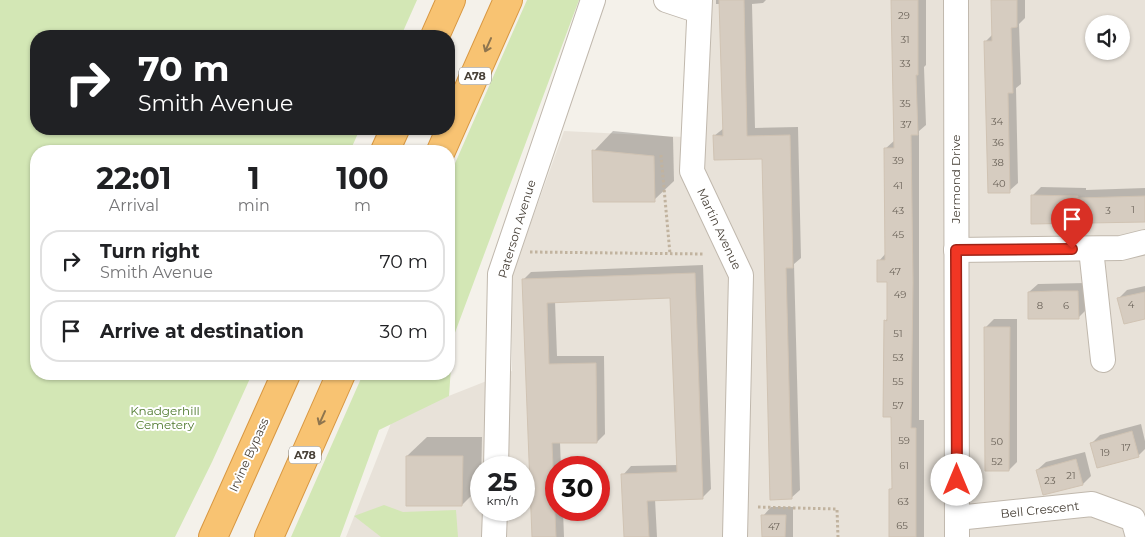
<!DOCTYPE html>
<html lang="en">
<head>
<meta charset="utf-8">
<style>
  body { margin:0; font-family:Montserrat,sans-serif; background:#f2f2f2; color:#202124; height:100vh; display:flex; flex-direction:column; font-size:19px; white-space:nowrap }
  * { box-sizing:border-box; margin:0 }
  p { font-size:16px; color:#757577 }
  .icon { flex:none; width:28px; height:28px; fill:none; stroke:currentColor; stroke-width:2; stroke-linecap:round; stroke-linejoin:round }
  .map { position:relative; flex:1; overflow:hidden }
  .panel { position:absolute; left:30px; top:145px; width:425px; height:235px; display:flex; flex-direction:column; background:#fff; border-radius:20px; box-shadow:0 1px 4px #0004 }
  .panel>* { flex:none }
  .hud { position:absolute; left:30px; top:30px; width:425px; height:105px; border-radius:20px; box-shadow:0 1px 4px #0004; background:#202124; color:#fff; overflow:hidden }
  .controls { position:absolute; left:1085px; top:15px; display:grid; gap:10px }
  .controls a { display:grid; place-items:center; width:45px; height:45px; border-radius:50%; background:#fff; box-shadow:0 1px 4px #0004; font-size:25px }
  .speed { position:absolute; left:470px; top:456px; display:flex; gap:10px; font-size:25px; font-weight:700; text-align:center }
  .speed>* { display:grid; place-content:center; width:65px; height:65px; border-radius:50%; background:#fff; box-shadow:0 1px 4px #0004; line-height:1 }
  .speed small { font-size:12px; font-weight:400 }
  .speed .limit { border:8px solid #d22; background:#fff; color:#111 }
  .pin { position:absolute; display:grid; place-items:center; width:42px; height:42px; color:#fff; margin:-51px -21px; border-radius:50% 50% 50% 0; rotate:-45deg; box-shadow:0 0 5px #0007 }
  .pin .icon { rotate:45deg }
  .me { position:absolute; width:55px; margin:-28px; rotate:0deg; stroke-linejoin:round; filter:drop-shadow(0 0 4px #0008) }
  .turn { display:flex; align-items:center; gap:18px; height:105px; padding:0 25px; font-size:22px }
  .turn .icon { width:65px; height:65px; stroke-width:2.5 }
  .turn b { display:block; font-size:35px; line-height:42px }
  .eta { display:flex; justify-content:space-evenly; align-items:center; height:85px; text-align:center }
  .eta b { font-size:30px; font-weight:700; line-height:35px }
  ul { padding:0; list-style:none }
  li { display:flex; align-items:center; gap:15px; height:62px; margin:0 10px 8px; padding:0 15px; border:2px solid #e0e0e0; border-radius:20px }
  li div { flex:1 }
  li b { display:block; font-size:19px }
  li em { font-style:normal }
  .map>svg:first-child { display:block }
</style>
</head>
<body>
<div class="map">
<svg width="1145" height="537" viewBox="0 0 1145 537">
  <rect width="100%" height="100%" fill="#f4f1ea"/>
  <path fill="#e8e2d9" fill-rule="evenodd" d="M712,0H1145V537H346L393,418L512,371V275L564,131L704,138ZM1094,24H1121V51H1094ZM481,468H524V510H481ZM556,468H599V510H556Z"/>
  <g fill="#d3e7b5">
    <path d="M0,0H417L401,36H36V129H360L350,151H36V374H252L212,462L175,537H0Z"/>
    <path d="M527,0H579L453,338L449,396L379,430L340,537H291L363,374H449V177Z"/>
    <path d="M384,505L403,512L456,510L458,537H381L354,516Z"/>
  </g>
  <g fill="#0003">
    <path d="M716,0H766L763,3L752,4L755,128L798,127L801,258L794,264L800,490L791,498L763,158L714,136L724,128L721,4H716Z"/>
    <path d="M892,0H926V65L924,67L926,125L919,131V420H924V537H890L891,489L893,487L892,416L885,321L889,317L888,281L879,261L886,253L885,149L895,140Z"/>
    <path d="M992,0H1025V18L1019,24L1021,84L1016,88L1018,183L1009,191L985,42L993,34Z"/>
    <path d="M613,131L673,137L674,181L654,200L594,151Z"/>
    <path d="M1041,187L1086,188V190L1145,188V221L1032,196Z"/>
    <path d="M703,265L711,489L703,497L655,499L657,537H625L623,475L631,466L678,465L672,297L555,301L557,356H604L605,434L597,442H560L561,468H556V510H563L564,537H533L523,280L531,272Z"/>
    <path d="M1086,283L1087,309L1078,318L1029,292L1038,284Z"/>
    <path d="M1145,286V318L1119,298L1127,290Z"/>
    <path d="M994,319H1017V462L1009,470L985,328Z"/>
    <path d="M1141,424L1145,441V449L1138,456L1092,443L1100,435Z"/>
    <path d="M427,437H482L481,486L462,505L407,456Z"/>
    <path d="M1085,452L1091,476L1083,484L1037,470L1046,462Z"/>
    <path d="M771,507H793V537H764L763,516Z"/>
  </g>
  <g fill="#d6ccc0" stroke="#d0c3b3">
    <path d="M719,0H744L747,136L790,135L793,268H786L792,499L770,500L762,159L714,160L713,135L723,136Z"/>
    <path d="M891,0H918V75H916L918,135H911L913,283L911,428H916V537H889V489H892L891,417H883L884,320L887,321V282H877V260H885L884,148H894Z"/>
    <path d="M991,0H1017V27L1011,28L1013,93H1008L1010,193H988L984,41H992Z"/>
    <path d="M592,150L654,156L655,202H593Z"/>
    <path d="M1031,195L1078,196V198L1145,196V222L1031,224Z"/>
    <path d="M695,273L703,499L647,501L649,537H624L621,474L677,472L670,298L547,303L549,364L596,363L597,443H552L556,537H532L522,279Z"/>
    <path d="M1053,291H1078L1079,319H1028V292Z"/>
    <path d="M1145,292V319L1124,324L1117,298Z"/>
    <path d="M984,327H1010L1009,471H985Z"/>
    <path d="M1132,431L1139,457L1097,468L1090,443Z"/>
    <path d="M406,456H463L462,506H406Z"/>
    <path d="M1076,459L1083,485L1043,495L1036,470Z"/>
    <path d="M761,515H786L785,537H762Z"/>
  </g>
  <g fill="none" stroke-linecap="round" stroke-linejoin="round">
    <defs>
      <g id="street">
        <path d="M666,0L699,11"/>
        <path d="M700,0L692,171L741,275L735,537"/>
        <path d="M956,0L957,537"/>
        <path d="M1091,249L1103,360"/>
        <path d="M956,250L1121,248L1145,242"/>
        <path d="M496,468L500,274L593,0"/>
        <path d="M957,518L1092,504L1133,519L1138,537"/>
        <path d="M494,537L495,510"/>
      </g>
      <g id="highway">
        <path d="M435,36L451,0"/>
        <path d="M385,151L395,129"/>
        <path d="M441,151L508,0"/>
        <path d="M213,537L286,374"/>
        <path d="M269,537L341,374"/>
      </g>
    </defs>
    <use href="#street" stroke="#c0b8ad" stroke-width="26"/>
    <use href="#highway" stroke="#d89741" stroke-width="30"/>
    <g stroke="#c1b39f" stroke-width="3" stroke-dasharray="2.5 2.5" stroke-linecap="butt">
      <path d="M661,155L670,254"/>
      <path d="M530,252L704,254"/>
      <path d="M758,507L837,509L838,537"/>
    </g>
    <use href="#street" stroke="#fff" stroke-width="24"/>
    <use href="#highway" stroke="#f8c372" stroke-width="28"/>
  </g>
  <defs><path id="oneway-shaft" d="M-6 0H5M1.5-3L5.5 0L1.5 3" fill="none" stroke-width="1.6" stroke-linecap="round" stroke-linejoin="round" transform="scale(1.25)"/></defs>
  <g stroke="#8e754f">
    <use href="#oneway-shaft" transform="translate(488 45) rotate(114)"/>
    <use href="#oneway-shaft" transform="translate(322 418) rotate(114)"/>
  </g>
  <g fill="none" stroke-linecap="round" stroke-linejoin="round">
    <defs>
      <path id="route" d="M957,480L956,250L1072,249"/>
    </defs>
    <use href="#route" stroke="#9d2317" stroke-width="12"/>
    <use href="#route" stroke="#f13624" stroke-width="9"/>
  </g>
  <g text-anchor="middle" stroke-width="4" stroke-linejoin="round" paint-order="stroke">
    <g font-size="10" fill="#6c645a">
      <text x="904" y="19">29</text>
      <text x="905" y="43">31</text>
      <text x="905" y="67">33</text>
      <text x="905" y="107">35</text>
      <text x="997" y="125">34</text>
      <text x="906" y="128">37</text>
      <text x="998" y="146">36</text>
      <text x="898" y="164">39</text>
      <text x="998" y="166">38</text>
      <text x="999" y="187">40</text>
      <text x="898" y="189">41</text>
      <text x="1133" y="213">1</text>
      <text x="898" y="214">43</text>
      <text x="1108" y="214">3</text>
      <text x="898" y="238">45</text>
      <text x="895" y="275">47</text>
      <text x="900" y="298">49</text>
      <text x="1131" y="308">4</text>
      <text x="1040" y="309">8</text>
      <text x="1066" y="309">6</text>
      <text x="898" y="337">51</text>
      <text x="898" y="361">53</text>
      <text x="898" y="385">55</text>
      <text x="898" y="409">57</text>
      <text x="904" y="444">59</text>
      <text x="997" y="445">50</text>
      <text x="1126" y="451">17</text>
      <text x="1105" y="456">19</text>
      <text x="997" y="465">52</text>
      <text x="904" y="469">61</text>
      <text x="1071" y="479">21</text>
      <text x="1050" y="484">23</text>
      <text x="903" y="505">63</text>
      <text x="902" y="529">65</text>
      <text x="774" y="530">47</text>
    </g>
    <g fill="#fff" stroke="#7f7a74" stroke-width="1">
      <rect x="459" y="67.5" width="32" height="17" rx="4"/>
      <rect x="289" y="446.5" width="32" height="17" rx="4"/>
    </g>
    <g font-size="11" font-weight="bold" fill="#484138">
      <text x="475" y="80">A78</text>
      <text x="305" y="459">A78</text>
    </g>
    <g font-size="12" fill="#484138" stroke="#fff">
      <text transform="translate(956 179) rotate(-90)" y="4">Jermond Drive</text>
      <text transform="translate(517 229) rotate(-73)" y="4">Paterson Avenue</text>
      <text transform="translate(719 229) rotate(65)" y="4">Martin Avenue</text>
      <text transform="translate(249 455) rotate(-66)" y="4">Irvine Bypass</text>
      <text transform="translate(1040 510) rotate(-6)" y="4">Bell Crescent</text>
    </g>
    <g font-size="12" fill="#4e792d" stroke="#fff">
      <text x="165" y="415">Knadgerhill<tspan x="165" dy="14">Cemetery</tspan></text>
    </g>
  </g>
</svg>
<div class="controls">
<a><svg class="icon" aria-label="sound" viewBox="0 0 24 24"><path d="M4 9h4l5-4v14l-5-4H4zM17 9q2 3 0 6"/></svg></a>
</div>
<div class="speed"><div>25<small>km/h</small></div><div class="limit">30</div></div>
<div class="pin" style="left:1072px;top:249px;background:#d93025"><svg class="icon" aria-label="arrive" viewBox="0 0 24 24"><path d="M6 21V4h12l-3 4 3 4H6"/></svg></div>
<svg class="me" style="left:957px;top:480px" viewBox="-20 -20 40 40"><circle r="19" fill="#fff"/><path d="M0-13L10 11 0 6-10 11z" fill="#f13624"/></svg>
<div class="hud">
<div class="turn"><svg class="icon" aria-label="right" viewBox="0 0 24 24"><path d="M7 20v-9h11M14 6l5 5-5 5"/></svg><div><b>70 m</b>Smith Avenue</div></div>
</div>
<section class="panel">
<div class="eta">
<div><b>22:01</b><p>Arrival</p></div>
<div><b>1</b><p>min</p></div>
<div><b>100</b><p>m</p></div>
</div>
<ul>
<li><svg class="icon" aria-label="right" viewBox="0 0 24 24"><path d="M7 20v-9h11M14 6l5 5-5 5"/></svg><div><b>Turn right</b><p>Smith Avenue</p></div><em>70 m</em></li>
<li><svg class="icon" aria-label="arrive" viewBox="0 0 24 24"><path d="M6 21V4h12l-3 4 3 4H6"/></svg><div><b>Arrive at destination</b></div><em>30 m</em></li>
</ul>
</section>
</div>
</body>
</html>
